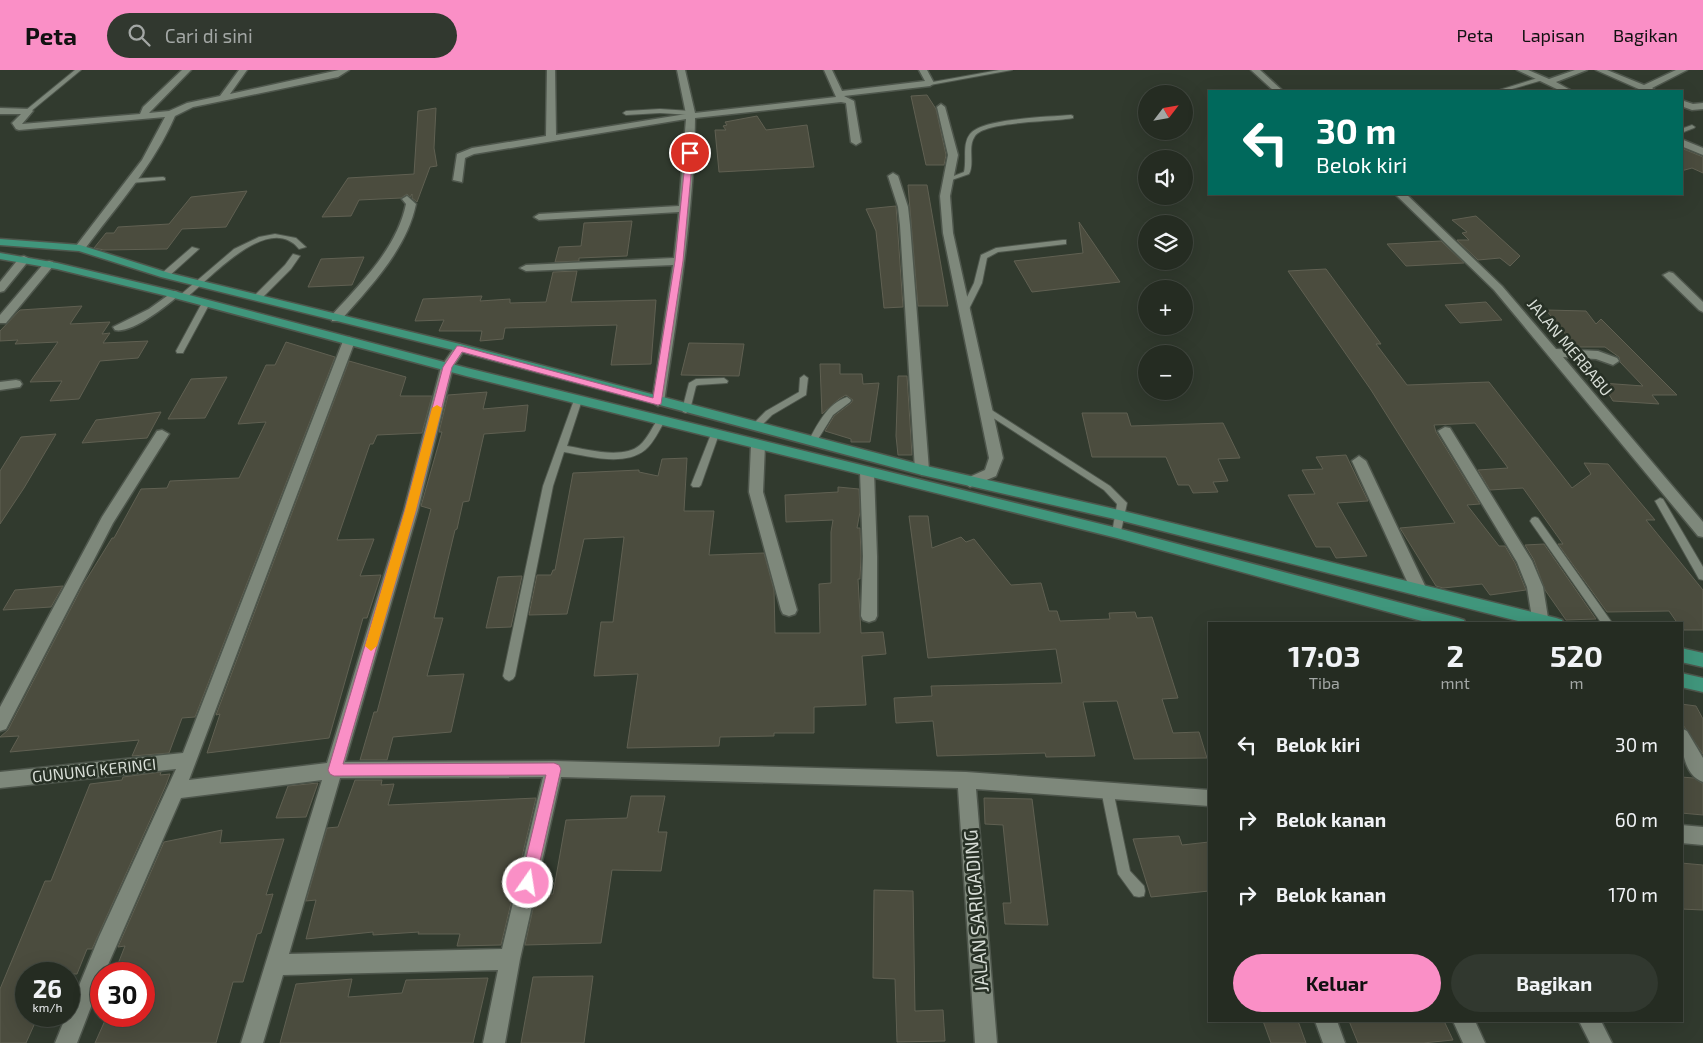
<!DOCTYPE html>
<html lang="id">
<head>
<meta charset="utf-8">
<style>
  body { margin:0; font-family:"Exo 2",sans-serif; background:#31382f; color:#f1f3f6; height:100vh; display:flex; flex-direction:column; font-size:19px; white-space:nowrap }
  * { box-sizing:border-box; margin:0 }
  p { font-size:16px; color:#a3a7a5 }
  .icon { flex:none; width:28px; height:28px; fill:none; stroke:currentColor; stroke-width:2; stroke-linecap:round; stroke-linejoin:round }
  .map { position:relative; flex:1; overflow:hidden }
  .details { position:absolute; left:1208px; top:552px; width:475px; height:400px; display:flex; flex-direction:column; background:#252c22; border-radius:0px; box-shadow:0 5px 20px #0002,0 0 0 1px #424840 }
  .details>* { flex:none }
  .banner { position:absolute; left:1208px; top:20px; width:475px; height:105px; border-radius:0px; box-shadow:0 5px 20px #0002,0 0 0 1px #424840; background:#00695c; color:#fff; overflow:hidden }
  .needle { width:32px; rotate:59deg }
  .tools { position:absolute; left:1138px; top:15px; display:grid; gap:10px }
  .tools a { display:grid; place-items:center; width:55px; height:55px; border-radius:50%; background:#252c22; box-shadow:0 5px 20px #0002,0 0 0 1px #424840; font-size:25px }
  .speed { position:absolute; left:15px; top:892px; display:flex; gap:10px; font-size:25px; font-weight:700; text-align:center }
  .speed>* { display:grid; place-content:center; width:65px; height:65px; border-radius:50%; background:#252c22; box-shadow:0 5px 20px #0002,0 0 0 1px #424840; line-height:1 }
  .speed small { font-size:12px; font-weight:400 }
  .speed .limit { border:8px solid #d22; background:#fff; color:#111 }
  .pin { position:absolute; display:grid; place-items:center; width:42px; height:42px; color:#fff; margin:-21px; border:2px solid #fff; border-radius:50%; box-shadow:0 1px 5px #0007 }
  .me { position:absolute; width:55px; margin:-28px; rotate:13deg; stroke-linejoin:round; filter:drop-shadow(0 0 4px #0008) }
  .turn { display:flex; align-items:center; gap:18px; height:105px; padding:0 25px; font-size:22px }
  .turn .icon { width:65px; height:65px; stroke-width:2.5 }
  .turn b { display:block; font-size:35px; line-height:42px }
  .eta { display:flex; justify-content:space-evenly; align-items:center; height:85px; text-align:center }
  .eta b { font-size:30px; font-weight:700; line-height:35px }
  .action { display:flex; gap:10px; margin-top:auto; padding:10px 25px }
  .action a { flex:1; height:58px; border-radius:30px; background:#fa8fc6; color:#111; font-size:20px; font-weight:700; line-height:58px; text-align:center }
  .action a+a { background:#31382f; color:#f1f3f6 }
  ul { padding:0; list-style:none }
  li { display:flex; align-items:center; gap:15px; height:75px; padding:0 25px }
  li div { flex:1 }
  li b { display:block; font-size:19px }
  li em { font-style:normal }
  header { display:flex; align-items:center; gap:30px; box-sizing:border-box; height:70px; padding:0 25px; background:#fa8fc6; color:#111 }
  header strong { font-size:24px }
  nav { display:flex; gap:28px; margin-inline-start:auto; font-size:18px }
  .search { width:350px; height:45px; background:#31382f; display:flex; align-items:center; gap:12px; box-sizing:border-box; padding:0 18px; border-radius:28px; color:#a3a7a5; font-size:19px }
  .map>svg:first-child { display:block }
</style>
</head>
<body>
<header>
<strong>Peta</strong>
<div class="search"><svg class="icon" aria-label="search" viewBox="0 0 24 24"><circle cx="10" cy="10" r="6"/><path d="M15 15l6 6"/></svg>Cari di sini</div>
<nav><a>Peta</a><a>Lapisan</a><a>Bagikan</a></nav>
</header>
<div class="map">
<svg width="1703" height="973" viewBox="0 0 1703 973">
  <rect width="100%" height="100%" fill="#313a2e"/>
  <g fill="#4b4c3e" stroke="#606052">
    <path d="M927,25L936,39L946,85L944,95H926L911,26Z"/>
    <path d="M436,38L434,78L437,96L430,97L417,132L412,128V124L410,127L407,124L401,128L359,130L351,146L322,147L348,108L414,104L418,41Z"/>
    <path d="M757,46L766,60L807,55L814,97L719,102L715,60H726L723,56L727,55L725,52Z"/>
    <path d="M1681,78L1703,87V103L1692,98L1681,101Z"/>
    <path d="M908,115H927L948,236H918Z"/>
    <path d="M247,121L226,157L182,159L167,179L104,180L94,178L106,163H114L118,157L169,154L191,127Z"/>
    <path d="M896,136L903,237L884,238L876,161L866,139Z"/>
    <path d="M1476,146L1520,186L1510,196L1500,188L1478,190L1457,170H1469L1462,163L1467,162L1452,150Z"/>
    <path d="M632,151L627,186L579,188V191L555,192L559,177L581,176L584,153Z"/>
    <path d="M1079,152L1120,212L1032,222L1014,191L1083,183Z"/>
    <path d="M1441,171L1464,193L1406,196L1387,174Z"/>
    <path d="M364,187L352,215L308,217L321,189Z"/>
    <path d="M1326,199L1381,274H1376L1407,315L1489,312L1572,418L1591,404L1584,393L1608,394L1655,450H1646L1703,520V560H1684L1681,554H1678L1669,541L1607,542L1558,474H1563L1523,418L1490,420L1478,400L1508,398L1475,353L1434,355L1436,362L1480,434L1467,435L1499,476H1505L1515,493L1526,520L1490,525L1482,514L1443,518L1436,516L1400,458L1455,453L1371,320L1288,201Z"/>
    <path d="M577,201L571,232L656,230L651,294L611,295L617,255L505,258L503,269L480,271L482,261H439L444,250L415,251L423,229L482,226L480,231L510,229V233L546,232L553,202Z"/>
    <path d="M1486,232L1502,250L1460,253L1445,235Z"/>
    <path d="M82,236L70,254L110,252L102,264L110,263L103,273L148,271L138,288L100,291L79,329L50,331L62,311L30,312L58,272L15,274L18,270L0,271V261L20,240Z"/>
    <path d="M1546,240L1586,241L1596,254L1601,249L1677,325H1652L1659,334L1613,331L1602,313L1643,316L1620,292L1619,287L1605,277H1576Z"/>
    <path d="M286,272L335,287L195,647L182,648L169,683L132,686L139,670L10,682L19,666L0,667L8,660L83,515L112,468H114L141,419L167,418L170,411L239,408L266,352L238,354L266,295H275Z"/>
    <path d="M689,273L744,274L739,306L681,305Z"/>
    <path d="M349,291L406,307L400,326H432L422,363L377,365L373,374H370L337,470L374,469L360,506L381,505L367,548H363L329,668L207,683L220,644L216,645Z"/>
    <path d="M820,294H840V304H862L863,314L879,313L870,372H851V369L825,361L834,346L851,333L853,330L846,325L839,329L822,344Z"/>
    <path d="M898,306H907L912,385H898L896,366Z"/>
    <path d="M227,307L205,348L168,349L191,309Z"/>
    <path d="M487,322L483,339L528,335L525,361L484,364L469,431L463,432L457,459L455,460L434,548H443L427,606L464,604L451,662L393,667L387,690H360L374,642H377L431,439L421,436L442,362H439L448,325Z"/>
    <path d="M161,342L147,368L82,373L96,350Z"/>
    <path d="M1082,343H1127L1131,356L1223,353L1240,388L1218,389L1228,411L1213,412L1218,422L1193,423L1189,415H1178L1166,387H1092Z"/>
    <path d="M56,364L24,418L0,454V401L21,367Z"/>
    <path d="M1346,385L1368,431L1337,433L1367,486L1336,488L1330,477H1316L1288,425L1315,424L1302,400L1323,399L1316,387Z"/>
    <path d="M687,388L684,441H714L709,485L764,483L774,520L775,563H820L819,514L831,513V462L833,450L786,452L785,425L838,422V417L859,419L860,442L857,458H860L861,486L860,509H858L861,563L883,562L886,584L862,586L866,635L814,637V663H774V666L720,667L719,676L627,678L638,604L594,606L601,552H613L624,467L584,469L567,544L529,545L537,505H551L553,500H555L573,403L639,400V402L658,406L662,389Z"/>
    <path d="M909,446H928L932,478L961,467L966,472L974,469L1011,515L1041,513L1049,541H1057L1060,551L1110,549L1109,543L1135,542L1137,548L1152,547L1178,628L1162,629L1173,663L1199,662L1207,688L1134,689L1117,631L1083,632L1095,686L1046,687L1045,683L937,686L933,651L896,653L894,628L932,626L931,616L1062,613L1056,579L928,588Z"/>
    <path d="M1544,474L1596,549L1566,550L1545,520L1534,490L1525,475Z"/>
    <path d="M522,506L511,557L486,558L498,507Z"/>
    <path d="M63,516L51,537L3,540L15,520Z"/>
    <path d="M1681,634L1696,636L1703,649V684L1681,652Z"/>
    <path d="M161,702L160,705L170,704L166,715L92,879H87L77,904H26V946H38L26,973H0V919L45,811H51L90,714L122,710L123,707Z"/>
    <path d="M1681,707L1694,708L1703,714V745L1681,743Z"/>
    <path d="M355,710H382L381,715L394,714L388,735L536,728L501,875L457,876L460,864H418L419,862L373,865V862L306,869L316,830L306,831L327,758L338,757Z"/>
    <path d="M318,713L306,747L276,748L288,716Z"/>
    <path d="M631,726H665L658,762H667L661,801L612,800L601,873L525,875L536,825L553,824L566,750L627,748Z"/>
    <path d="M984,728L1032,729L1048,855L1005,854L1003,833H1011L1003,755L985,754Z"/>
    <path d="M222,760L220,773L284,769L266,825L273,824L261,863L257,864L243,912H233L216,973H95L107,946H144V904H114L125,876L118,877L164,772Z"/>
    <path d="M1179,766L1182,775L1209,772V821L1151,827L1133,769Z"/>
    <path d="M1681,793L1703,795V840L1681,839Z"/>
    <path d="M874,820L913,821L915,941L943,940L945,971L897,972L895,909L873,908Z"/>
    <path d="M593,906L584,973H521L533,907Z"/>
    <path d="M488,908L473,973H280L296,914L352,909L348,927L402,923L406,910Z"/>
    <path d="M1263,951H1298L1306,973H1271Z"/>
    <path d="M1349,951H1444L1453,970L1423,973H1358Z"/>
  </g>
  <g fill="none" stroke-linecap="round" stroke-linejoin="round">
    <defs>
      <g id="service">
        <path d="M75,0H81L30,42H26V40Z"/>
        <path d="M999,0H1012L930,15L927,13Z"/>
        <path d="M1541,7L1544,9L1543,10L1505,21H1496Z"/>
        <path d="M660,39L691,41L694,43L691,45L660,43L626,45L623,43L626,41Z"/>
        <path d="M1071,45L1073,46V48C1054,52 985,51 975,66C967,77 975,93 969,104L949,111L946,109L964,102C967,90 962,74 970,64C982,48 1050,47 1071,45Z"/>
        <path d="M1692,55L1695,57L1694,58L1681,63V59Z"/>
        <path d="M163,107L165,108V110L131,113L128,111L131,109Z"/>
        <path d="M275,164L296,168L306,177L299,179C269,141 209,210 186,228H180L179,226L234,179L259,167Z"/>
        <path d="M1063,170H1066V174L998,182L987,188L982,213L968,241H962L961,239L974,213L981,185L996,178Z"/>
        <path d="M192,177L199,179L168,207H162V203Z"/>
        <path d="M293,184L300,186L291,199L260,230H254V226L285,195Z"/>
        <path d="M203,231H206L210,233L184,281L183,283H177L176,281Z"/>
        <path d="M804,305L808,308L806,325L772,345L758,359H752L751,357L752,355L766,341L799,322L800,308Z"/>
        <path d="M724,308L728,311L727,313L698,315L696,316L690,340L686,343L683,342L682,340L689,313L696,309Z"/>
        <path d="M578,327L582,330L567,376C586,379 623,390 640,375C648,368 652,357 658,349H664L665,351C659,360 654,373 645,380C624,397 588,386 564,382L553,416L515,606L513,609L509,611L505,609L503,606L543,416L574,330Z"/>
        <path d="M847,327L851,330L850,332L833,345L815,374H809L808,372C817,355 827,334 847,327Z"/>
        <path d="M987,337L1110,416L1127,433L1120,466L1117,467L1112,463L1117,434L1104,420L984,342L983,340L984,338Z"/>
        <path d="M715,361L719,364L701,415L699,417H693L691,415L711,364Z"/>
        <path d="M1660,428L1663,429L1703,497V510L1699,509L1655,431Z"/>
        <path d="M1535,447L1538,448L1613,554H1602L1532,454L1530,451L1532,448Z"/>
        <path d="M1107,714L1111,716L1113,720L1130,801L1144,816L1145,821L1144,826L1139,827L1134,826L1118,804L1101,720L1103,716Z"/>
      </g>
      <g id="minor">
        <path d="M182,0H191L149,43L169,41L187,33L220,26L239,0H247L230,24L339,0H349L338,7L193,37L175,46C154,95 116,137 84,180H76V176L142,90L165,47L19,60L16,59L12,53L21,44H0V38L31,39L33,41L22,54L140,44L143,37Z"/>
        <path d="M547,0H555L556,65L686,44L677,0H685L695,43L836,27L824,0H832L842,21L925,11L919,0H927L934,13L930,16L844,26L854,31L861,72L856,75L851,72L846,33L841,32L695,48C694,143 678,238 664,332L658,336L652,332L673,195L526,201L520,198L526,195L674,188L679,142L539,150L534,147L539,144L679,136L686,49L474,84L465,88L462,112L453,110L457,84L472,78L546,66Z"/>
        <path d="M1251,0H1260L1283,21H1274Z"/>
        <path d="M1517,0H1528L1549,9L1575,0H1587L1556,12L1572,21H1561Z"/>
        <path d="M1596,0H1607L1644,15L1676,0H1687L1652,18L1656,21L1641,20Z"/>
        <path d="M1681,30L1693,34L1703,33V39L1692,40L1681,36Z"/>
        <path d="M941,34L945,37L958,85L950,126L953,163L1003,388L996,406L970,417L963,412L965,409L985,400L989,388L943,163L940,126L948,85L937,37Z"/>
        <path d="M1681,69L1703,78V85L1681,76Z"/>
        <path d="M893,103L898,106L908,137L910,155L929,400L922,405L915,400L900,155L898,137L888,106Z"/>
        <path d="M1395,124H1406L1502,216L1556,279L1598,281L1617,288L1619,291L1613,295L1596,289L1563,287L1703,452V467L1698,466L1494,220Z"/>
        <path d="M407,126L416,134C407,179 370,217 340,251H332V245C361,213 397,178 406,134L402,129Z"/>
        <path d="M24,186L30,189L4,221L0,222V212L20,187Z"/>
        <path d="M49,191L53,192V196L6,253H0V245L45,192Z"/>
        <path d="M1669,202L1673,203L1703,232V242L1699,240L1665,207L1663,205Z"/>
        <path d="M174,221L178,222V226C165,237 131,264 115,260L113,257L149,239Z"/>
        <path d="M349,267L355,271L189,710L327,693L404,440L441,297L456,275L460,274L466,278L453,297L418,440L345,692L554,691L966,702L1209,720V736L976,719L997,973H975L958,718L561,707L520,889L505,973H483L498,900L283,905L263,973H241L322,710L181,728L104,904H101V911L77,973H55L66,946H69V940L99,867L176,699L0,718V702L183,683L343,271ZM543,707L502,879L289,884L340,708Z"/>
        <path d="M16,310L20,311L22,314L20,317L0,320V312Z"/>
        <path d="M1445,357L1450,358L1532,491L1543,517L1549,554H1533L1527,517L1517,492L1438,361Z"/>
        <path d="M162,360L169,364L113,453L6,659L0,661V637L102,447L157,361Z"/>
        <path d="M758,370L765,375L763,422L797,540L795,544L789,546L783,544L781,540L749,422L751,375Z"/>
        <path d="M1359,386L1366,391L1427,520L1424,524L1419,526L1414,524L1411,520L1352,391Z"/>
        <path d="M867,397L874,402L877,486V546L875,550L869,552L863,550L861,546L863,486L860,402Z"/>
        <path d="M1681,658L1687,661L1703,688V712C1683,705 1681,676 1681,658Z"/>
        <path d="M1681,755L1703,757V775L1681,773Z"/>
        <path d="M1315,951H1337L1345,973H1323Z"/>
        <path d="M1453,951H1475L1485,973H1463Z"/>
        <path d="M1579,951H1601L1612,973H1590Z"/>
      </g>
      <g id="primary">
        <path d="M0,169L80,175L169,203L464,275L922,395L1119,440L1556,548L1562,550L1564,554H1530L1119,450L922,405L457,281L161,207L79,181L0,175Z"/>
        <path d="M0,183L57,193L170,220L467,298L1117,458L1458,548L1464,550L1466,554H1433L1117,468L466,306L163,225L57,199L0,189Z"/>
        <path d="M1681,578L1703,583V597L1681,592Z"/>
        <path d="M1681,603L1703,608V622L1681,617Z"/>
      </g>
    </defs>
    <use href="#service" stroke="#4e564c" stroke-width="2"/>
    <use href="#minor" stroke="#4e564c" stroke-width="3"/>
    <use href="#primary" stroke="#4e564c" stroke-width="3"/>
    <use href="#service" fill="#7e887b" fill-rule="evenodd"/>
    <use href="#minor" fill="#7e887b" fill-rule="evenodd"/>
    <use href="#primary" fill="#40967c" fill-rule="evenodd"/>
  </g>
  <path fill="#fa8fc6" stroke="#a25d81" d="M690,81L693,83L683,191L661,334L658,335L462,282L452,297L416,440L343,694L554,693L559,695L561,699L535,813L533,818L528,820L522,818L520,813L546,705L334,706L330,704L328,700L405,440L443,297L457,276H460L653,328L675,191L686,83Z"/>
  <path fill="#f59e0b" d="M437,335L442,338L416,440L377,576L371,581L365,576L405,440L432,338Z"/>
  <g text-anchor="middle" stroke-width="5" stroke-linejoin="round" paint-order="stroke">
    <g font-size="16" fill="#d8ded7" stroke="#273025">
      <text transform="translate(1570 277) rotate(50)" y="6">JALAN MERBABU</text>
      <text transform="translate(94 700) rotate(-6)" y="6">GUNUNG KERINCI</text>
    </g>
    <g font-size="19" fill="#d8ded7" stroke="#273025">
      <text transform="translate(976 841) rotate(-94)" y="7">JALAN SARIGADING</text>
    </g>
  </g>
</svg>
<div class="tools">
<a><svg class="needle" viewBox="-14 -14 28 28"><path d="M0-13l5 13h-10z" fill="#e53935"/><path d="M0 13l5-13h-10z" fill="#a3a7a5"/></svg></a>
<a><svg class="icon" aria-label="sound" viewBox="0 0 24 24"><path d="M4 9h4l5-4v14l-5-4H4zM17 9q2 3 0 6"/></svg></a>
<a><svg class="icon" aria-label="layers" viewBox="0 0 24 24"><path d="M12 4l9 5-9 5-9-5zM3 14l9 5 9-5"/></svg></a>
<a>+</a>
<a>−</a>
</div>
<div class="speed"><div>26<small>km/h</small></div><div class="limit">30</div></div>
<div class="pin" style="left:690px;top:83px;background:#d93025"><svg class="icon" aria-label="arrive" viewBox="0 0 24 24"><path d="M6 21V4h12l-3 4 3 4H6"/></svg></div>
<svg class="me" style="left:528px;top:813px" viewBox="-20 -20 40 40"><circle r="17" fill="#fa8fc6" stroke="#fff" stroke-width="3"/><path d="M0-11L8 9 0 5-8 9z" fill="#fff"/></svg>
<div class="banner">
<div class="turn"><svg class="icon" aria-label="left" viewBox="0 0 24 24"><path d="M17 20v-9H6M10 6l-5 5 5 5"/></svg><div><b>30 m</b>Belok kiri</div></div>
</div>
<section class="details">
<div class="eta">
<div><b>17:03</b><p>Tiba</p></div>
<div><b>2</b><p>mnt</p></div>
<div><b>520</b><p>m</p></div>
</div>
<ul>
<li><svg class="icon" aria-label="left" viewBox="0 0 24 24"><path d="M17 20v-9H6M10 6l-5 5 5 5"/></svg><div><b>Belok kiri</b></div><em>30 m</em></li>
<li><svg class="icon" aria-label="right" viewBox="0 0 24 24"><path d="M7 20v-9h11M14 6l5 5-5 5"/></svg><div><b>Belok kanan</b></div><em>60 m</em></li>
<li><svg class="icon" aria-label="right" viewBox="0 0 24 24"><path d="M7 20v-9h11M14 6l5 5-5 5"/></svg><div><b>Belok kanan</b></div><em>170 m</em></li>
</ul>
<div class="action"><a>Keluar</a><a>Bagikan</a></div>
</section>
</div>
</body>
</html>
